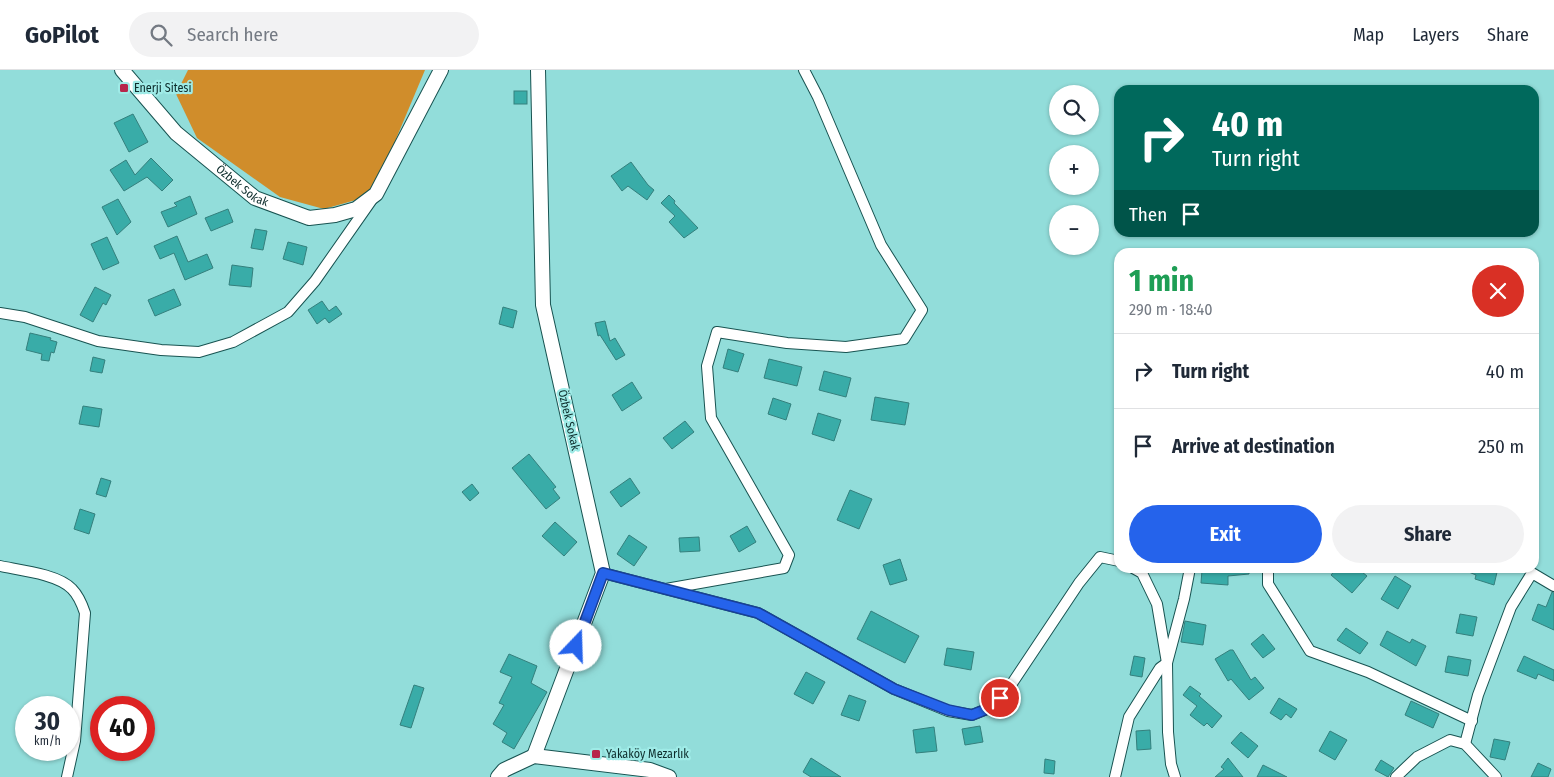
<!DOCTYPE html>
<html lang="en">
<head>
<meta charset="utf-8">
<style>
  body { margin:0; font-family:"Fira Sans Condensed",sans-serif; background:#f2f2f3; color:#1f2937; height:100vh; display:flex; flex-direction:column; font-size:19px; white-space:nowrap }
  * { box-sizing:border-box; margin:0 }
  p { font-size:16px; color:#747a83 }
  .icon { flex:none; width:28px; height:28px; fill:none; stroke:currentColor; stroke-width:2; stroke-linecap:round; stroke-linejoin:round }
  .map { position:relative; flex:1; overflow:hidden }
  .sheet { position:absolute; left:1114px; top:178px; width:425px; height:325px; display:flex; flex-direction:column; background:#fff; border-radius:15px; box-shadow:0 1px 4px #0004 }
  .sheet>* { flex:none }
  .guide { position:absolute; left:1114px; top:15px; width:425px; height:152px; border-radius:15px; box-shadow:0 1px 4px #0004; background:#00695c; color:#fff; overflow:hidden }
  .buttons { position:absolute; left:1049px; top:15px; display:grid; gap:10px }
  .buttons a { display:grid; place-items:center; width:50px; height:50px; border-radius:50%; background:#fff; box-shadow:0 1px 4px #0004; font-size:25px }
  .speed { position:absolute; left:15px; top:626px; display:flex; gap:10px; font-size:25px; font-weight:700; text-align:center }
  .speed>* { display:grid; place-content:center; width:65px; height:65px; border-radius:50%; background:#fff; box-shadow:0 1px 4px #0004; line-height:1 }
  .speed small { font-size:12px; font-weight:400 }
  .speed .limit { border:8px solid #d22; background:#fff; color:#111 }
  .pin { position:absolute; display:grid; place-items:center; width:42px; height:42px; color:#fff; margin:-21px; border:2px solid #fff; border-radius:50%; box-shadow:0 1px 5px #0007 }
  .me { position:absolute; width:55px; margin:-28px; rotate:21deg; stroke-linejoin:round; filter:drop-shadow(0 0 4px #0008) }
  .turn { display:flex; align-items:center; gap:18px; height:105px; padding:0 15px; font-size:22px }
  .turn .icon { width:65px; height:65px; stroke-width:2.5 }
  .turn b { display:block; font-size:35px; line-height:42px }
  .then { display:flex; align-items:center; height:48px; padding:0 15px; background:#0003; gap:10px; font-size:19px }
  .round { display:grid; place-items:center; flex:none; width:52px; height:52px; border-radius:26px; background:#f2f2f3 }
  .overview { display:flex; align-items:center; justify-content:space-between; height:85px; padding:0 15px }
  h1 { font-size:30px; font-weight:700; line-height:38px; color:#1e9e55 }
  .action { display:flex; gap:10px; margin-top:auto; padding:10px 15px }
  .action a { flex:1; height:58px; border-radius:30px; background:#2563eb; color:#fff; font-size:20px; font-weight:700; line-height:58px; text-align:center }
  .action a+a { background:#f2f2f3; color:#1f2937 }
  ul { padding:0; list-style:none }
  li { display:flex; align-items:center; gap:15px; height:75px; padding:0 15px; border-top:1px solid #e0e1e3 }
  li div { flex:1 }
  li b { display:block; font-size:19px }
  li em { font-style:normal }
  header { display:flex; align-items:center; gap:30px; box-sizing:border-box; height:70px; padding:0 25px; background:#fff; border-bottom:1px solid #e0e1e3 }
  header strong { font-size:24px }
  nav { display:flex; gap:28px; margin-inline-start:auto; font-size:18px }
  .search { width:350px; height:45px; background:#f2f2f3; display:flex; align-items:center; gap:12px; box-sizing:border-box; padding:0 18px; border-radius:28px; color:#747a83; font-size:19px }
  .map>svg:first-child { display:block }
</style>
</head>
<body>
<header>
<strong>GoPilot</strong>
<div class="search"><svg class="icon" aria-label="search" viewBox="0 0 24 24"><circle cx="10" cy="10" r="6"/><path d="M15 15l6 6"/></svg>Search here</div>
<nav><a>Map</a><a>Layers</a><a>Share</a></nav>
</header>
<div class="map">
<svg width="1554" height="707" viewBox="0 0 1554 707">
  <rect width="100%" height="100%" fill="#92ddda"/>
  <path fill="#d08d2b" d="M188,0H425L380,107L363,128L324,139L280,127L197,68L176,24Z"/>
  <g fill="#39aca8" stroke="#34807d">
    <rect x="514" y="21" width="13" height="13"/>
    <path d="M133,44L148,72L129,82L114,53Z"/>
    <path d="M151,88L173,110L162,121L147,107L124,121L110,100L126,90L135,105Z"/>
    <path d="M631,92L648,115L654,120L647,130L628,116L622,121L611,106Z"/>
    <path d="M669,125L675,131L674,133L698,158L684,168L669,152L675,146L661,133Z"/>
    <path d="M190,126L197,144L168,157L161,142L177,136L174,133Z"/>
    <path d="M118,129L131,152L117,165L102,137Z"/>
    <path d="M228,139L233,152L211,161L205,148Z"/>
    <path d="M255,159L267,161L263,180L251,178Z"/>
    <path d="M177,166L188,192L207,184L213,198L185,210L174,183L160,189L154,176Z"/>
    <path d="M107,167L119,193L103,200L91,174Z"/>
    <path d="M288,172L307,177L303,195L283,189Z"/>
    <path d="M232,195L253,198L251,217L229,215Z"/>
    <path d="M95,217L111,225L106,235L103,233L93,252L80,245Z"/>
    <path d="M174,219L181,235L155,246L148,230Z"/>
    <path d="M322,231L329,241L336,236L342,244L329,253L325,248L317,254L308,240Z"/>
    <path d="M503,237L517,241L513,258L499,254Z"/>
    <path d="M605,251L610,271L615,268L625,285L616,290L600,265L598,266L595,253Z"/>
    <path d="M30,263L51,268L50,270L57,272L54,283L51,282L49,291L41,290L42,284L26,280Z"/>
    <path d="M728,279L744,284L738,302L723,298Z"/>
    <path d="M93,287L105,290L102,303L90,301Z"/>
    <path d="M769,289L802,297L797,316L764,308Z"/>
    <path d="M824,301L851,308L846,327L819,320Z"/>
    <path d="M632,312L642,328L622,341L612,325Z"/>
    <path d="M875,327L909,333L905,355L871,350Z"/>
    <path d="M773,328L791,334L786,350L768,344Z"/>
    <path d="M83,336L102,339L99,357L79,354Z"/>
    <path d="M818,343L841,350L834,371L812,364Z"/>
    <path d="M685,351L694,362L672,379L663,368Z"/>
    <path d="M529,384L556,417L553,419L560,428L546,439L512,398Z"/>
    <path d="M101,408L111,411L106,427L96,424Z"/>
    <path d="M630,408L640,423L621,437L610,422Z"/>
    <path d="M472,414L479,423L470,431L462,422Z"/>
    <path d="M850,420L872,429L859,459L837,450Z"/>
    <path d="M80,439L95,444L89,464L74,459Z"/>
    <path d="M555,452L577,472L564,486L542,466Z"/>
    <path d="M747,456L756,472L739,482L730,466Z"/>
    <path d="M629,465L647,477L634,496L617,484Z"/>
    <path d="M699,467L700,481L680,482L679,468Z"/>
    <path d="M900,489L907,510L890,515L883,495Z"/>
    <path d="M1222,498H1249V504L1228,506V515L1201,513L1202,500L1222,501Z"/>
    <path d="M1337,498H1357L1367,506L1352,523L1331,505Z"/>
    <path d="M1459,498H1498L1494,515L1475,509L1476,505Z"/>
    <path d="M1395,506L1411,516L1398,539L1381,529Z"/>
    <path d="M1552,522L1554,523V560L1532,550L1538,534L1546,537Z"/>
    <path d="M871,541L919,566L905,593L857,569Z"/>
    <path d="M1460,544L1477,547L1473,566L1456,563Z"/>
    <path d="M1185,551L1206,555L1203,575L1181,572Z"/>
    <path d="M1346,558L1368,573L1360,584L1337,570Z"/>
    <path d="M1387,561L1410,573L1412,569L1426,576L1416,596L1380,575Z"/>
    <path d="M1263,564L1275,579L1263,588L1251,574Z"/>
    <path d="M947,578L974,582L971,600L944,595Z"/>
    <path d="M1230,580H1233L1251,610L1255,607L1264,618L1249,630L1231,609L1228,611L1215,589Z"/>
    <path d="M509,584L537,596L531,613L547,622L514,679L502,672L507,663L493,654L504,635L499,633L512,607L500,602Z"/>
    <path d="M1134,586L1145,588L1142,607L1130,605Z"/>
    <path d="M1448,586L1471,590L1468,606L1445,602Z"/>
    <path d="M1524,586L1554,600V611L1538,604L1536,609L1517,601Z"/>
    <path d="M806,602L825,612L813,634L794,624Z"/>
    <path d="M414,615L424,618L411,658L400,655Z"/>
    <path d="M1190,616L1201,624L1199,626L1222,646L1212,658L1207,653L1204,656L1190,645L1197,636L1183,625Z"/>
    <path d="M849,625L866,631L859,651L841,645Z"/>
    <path d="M1279,628L1297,639L1291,648L1286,644L1281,650L1270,643Z"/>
    <path d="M1411,631L1439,644L1433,658L1405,645Z"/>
    <path d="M980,656L983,672L965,675L962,659Z"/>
    <path d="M934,657L937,681L916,683L913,660Z"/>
    <path d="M1150,660L1151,679L1137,680L1136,661Z"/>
    <path d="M1330,661L1347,670L1335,690L1319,681Z"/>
    <path d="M1241,662L1258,676L1248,688L1231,673Z"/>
    <path d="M1494,669L1510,672L1505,690L1490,687Z"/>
    <path d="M811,688L841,707H811L803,702Z"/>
    <path d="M1228,688L1243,707H1215L1224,699L1221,697Z"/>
    <path d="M1045,689L1055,691L1054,704L1044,703Z"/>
    <path d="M1381,690L1394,698L1388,707L1375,700Z"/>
    <path d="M1538,693L1551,699L1548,707H1531Z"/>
    <path d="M1263,695L1287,707H1257Z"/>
  </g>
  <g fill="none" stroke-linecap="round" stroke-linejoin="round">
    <defs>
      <g id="street">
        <path d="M0,243L25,247L98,271L161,280L199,282L233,272L288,242L315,211L371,131"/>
        <path d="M0,496C19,500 58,504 72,519C79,526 82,534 85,543L75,671L67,707"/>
        <path d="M1133,498L1142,503L1157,534L1167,593L1168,662L1171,694L1175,707"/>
        <path d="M1268,498V514L1310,581L1368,602L1472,651"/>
        <path d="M603,503L758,543L894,619L948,641L972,645L992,637L1009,618L1079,513L1100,487L1119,491"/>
        <path d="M666,519L784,498L789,485L711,348L707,296L717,262L787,273L846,277L904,269L922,240L881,175L818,27L804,0"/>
        <path d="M1465,674L1478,625L1511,537L1532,503L1554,516"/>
        <path d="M1115,707L1129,647L1160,598L1167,593L1184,529L1190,498"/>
        <path d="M1396,707L1417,687L1450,670L1465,674L1496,707"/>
      </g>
      <g id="secondary">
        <path id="s1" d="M122,0L176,63L255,128L309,148L335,145L356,139L376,124L441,0"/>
        <path d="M534,686L603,503L543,235L538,0"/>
        <path d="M498,707L504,700L534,686L650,700L669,707"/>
      </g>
    </defs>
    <use href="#street" stroke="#185351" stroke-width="12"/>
    <use href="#secondary" stroke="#185351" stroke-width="16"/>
    <use href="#street" stroke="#fff" stroke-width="10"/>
    <use href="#secondary" stroke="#fff" stroke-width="14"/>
  </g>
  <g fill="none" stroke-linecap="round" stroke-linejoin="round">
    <defs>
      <path id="route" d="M576,576L603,503L758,543L894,619L948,640L972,645L992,637L1000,628"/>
    </defs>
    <use href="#route" stroke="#184099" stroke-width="12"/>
    <use href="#route" stroke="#2563eb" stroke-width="9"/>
  </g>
  <g fill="#b7264c" stroke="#9febe7" stroke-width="2">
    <rect x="119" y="13" width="10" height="10" rx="2.5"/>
    <rect x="591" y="679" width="10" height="10" rx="2.5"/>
  </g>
  <g text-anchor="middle" stroke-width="4.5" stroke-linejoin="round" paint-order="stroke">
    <g font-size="12" fill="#0d2d2c" stroke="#9febe7" text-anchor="start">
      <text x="134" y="22">Enerji Sitesi</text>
      <text x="606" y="688">Yakaköy Mezarlık</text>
    </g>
    <g font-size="12" fill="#0d2d2c" stroke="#9febe7">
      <text dy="4" stroke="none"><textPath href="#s1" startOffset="168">Özbek Sokak</textPath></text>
      <text transform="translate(569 350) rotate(77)" y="4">Özbek Sokak</text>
    </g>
  </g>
</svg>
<div class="buttons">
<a><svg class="icon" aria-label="search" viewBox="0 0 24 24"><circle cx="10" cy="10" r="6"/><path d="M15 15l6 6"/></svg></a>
<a>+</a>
<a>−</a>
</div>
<div class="speed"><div>30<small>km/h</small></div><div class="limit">40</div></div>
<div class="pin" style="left:1000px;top:628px;background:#d93025"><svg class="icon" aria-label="arrive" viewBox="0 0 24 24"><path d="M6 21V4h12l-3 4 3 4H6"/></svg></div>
<svg class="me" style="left:576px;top:576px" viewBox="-20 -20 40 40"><circle r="19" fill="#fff"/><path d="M0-13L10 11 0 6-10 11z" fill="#2563eb"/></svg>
<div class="guide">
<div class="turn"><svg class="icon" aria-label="right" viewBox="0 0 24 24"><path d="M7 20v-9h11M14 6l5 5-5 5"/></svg><div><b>40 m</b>Turn right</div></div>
<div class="then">Then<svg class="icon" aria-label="arrive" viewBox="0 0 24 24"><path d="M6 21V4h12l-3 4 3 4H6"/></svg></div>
</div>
<section class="sheet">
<div class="overview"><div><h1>1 min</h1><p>290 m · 18:40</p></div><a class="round" style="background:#d93025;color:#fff"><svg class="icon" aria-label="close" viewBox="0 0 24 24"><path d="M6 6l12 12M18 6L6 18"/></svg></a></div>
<ul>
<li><svg class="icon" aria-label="right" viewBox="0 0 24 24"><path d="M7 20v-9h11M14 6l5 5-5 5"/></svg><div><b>Turn right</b></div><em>40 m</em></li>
<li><svg class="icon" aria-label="arrive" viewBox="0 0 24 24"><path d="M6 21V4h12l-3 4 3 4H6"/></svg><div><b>Arrive at destination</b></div><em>250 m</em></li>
</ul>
<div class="action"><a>Exit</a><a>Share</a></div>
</section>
</div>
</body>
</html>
